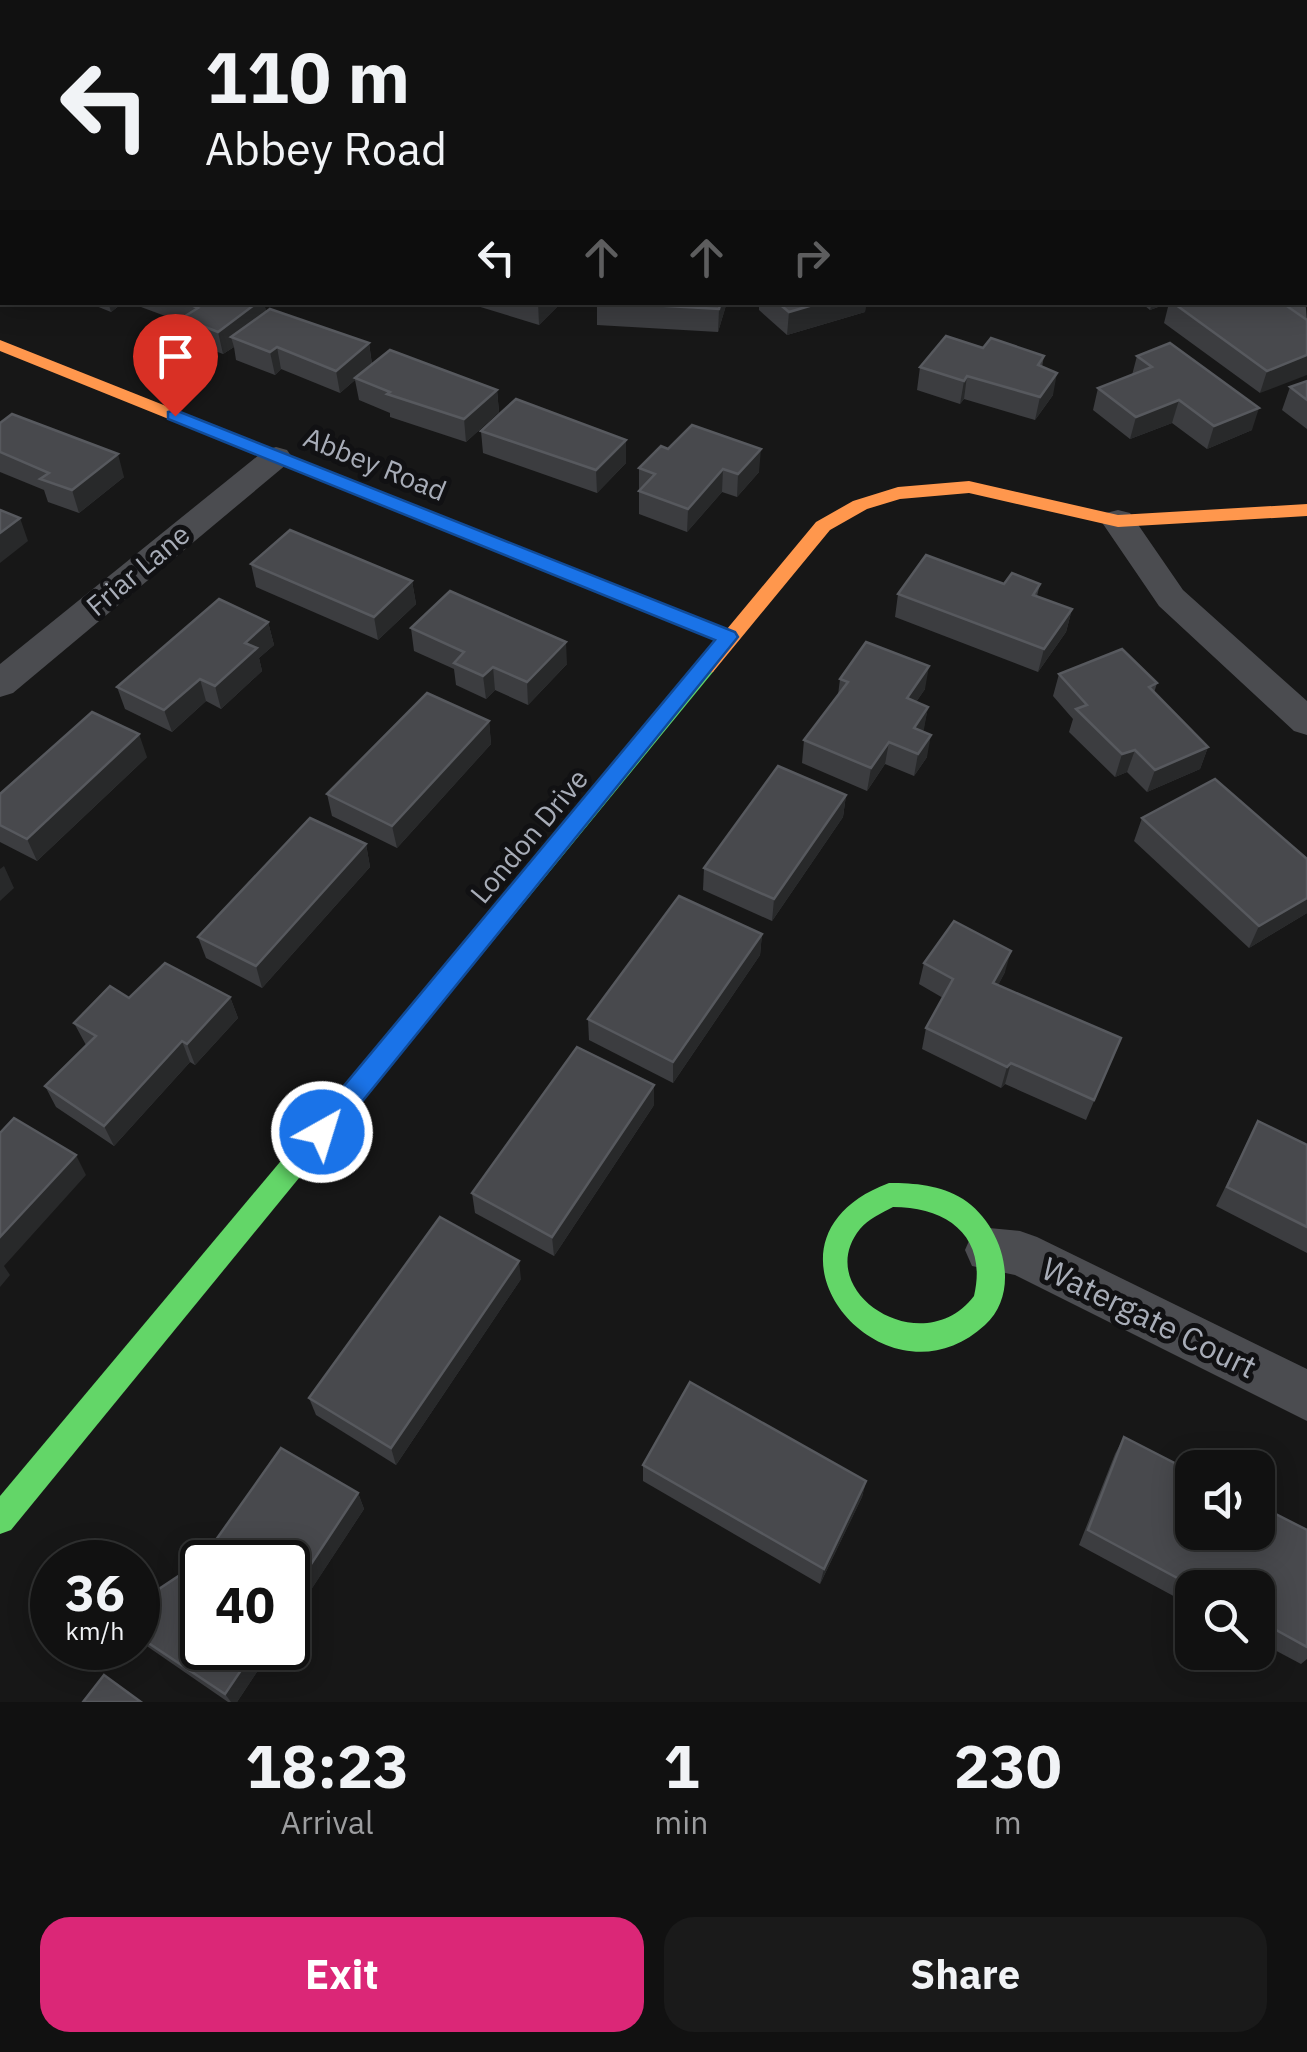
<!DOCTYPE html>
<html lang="en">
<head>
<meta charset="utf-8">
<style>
  body { margin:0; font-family:"IBM Plex Sans",sans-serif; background:#1a1a1a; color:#f1f3f6; height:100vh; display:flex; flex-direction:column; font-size:38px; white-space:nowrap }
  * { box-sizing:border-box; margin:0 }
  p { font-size:32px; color:#9c9d9f }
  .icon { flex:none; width:55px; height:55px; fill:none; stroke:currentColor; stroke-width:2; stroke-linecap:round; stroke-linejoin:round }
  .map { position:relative; height:1702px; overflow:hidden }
  .sheet { display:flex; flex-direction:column; background:#111; flex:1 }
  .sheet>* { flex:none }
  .guide { position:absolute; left:0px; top:0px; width:1308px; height:305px; box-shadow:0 5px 25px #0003,0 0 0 2px #303131; background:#111; color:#f1f3f6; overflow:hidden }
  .controls { position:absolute; left:1175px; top:1450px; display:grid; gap:20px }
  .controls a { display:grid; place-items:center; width:100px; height:100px; border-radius:20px; background:#111; box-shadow:0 5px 25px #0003,0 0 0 2px #303131; font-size:50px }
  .speed { position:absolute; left:30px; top:1540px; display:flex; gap:20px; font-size:50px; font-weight:700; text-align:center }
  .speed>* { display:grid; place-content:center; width:130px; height:130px; border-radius:50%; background:#111; box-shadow:0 5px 25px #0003,0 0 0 2px #303131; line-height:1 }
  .speed small { font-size:25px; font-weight:400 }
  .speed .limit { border:5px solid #111; border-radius:15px; background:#fff; color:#111 }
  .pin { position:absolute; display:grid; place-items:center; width:85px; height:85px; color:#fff; margin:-102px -42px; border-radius:50% 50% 50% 0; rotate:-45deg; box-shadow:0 0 10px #0007 }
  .pin .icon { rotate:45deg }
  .me { position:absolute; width:110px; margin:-55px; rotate:39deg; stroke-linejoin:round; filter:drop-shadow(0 0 8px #0008) }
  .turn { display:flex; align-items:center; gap:35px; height:210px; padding:0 40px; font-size:45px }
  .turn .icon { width:130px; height:130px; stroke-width:2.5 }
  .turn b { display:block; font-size:70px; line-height:85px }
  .lanes { display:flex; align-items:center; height:95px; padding:0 40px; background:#0003; justify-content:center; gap:50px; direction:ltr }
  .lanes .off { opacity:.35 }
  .eta { display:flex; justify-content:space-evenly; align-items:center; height:170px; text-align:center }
  .eta b { font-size:60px; font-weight:700; line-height:70px }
  .primary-button { display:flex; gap:20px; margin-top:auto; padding:20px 40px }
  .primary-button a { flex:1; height:115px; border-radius:30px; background:#db2777; color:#fff; font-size:40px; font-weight:700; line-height:115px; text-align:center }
  .primary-button a+a { background:#1a1a1a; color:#f1f3f6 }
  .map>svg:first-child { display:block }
</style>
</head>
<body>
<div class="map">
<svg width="1307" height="1702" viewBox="0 0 1307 1702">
  <rect width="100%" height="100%" fill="#171717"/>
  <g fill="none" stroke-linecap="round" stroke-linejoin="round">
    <g fill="#4b4c50" fill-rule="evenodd">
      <rect x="0" y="32" width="2" height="14"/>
      <rect x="1305" y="173" width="2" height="16"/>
      <path d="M1305,297L1307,321L1297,318L1279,302H1305Z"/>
      <path d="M276,447L287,450L292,457L287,464L13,693L0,697V664L265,450Z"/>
      <path d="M1118,510L1130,513L1183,590L1307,701V735L1294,731L1159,606L1101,521L1106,513Z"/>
      <path d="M989,1228L1020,1231L1037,1237L1307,1369V1421L1015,1275L972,1266L965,1250L972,1234Z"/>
    </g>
    <g fill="#63d668" fill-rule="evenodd">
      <path d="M1046,0H1061L1062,2H1047Z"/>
      <rect x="1305" y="154" width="2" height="9"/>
      <path d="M706,660L713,662L716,667L713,672L11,1530L0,1534V1496L699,662Z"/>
      <path d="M889,1183C915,1183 940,1185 963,1199C1002,1224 1023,1290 985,1325C883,1419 736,1240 889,1183ZM893,1207C947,1207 988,1236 974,1296C922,1364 810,1291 860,1229C868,1219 882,1213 893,1207Z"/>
    </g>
    <path fill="#ff974d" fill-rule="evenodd" d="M0,340L727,629L816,522L853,501L898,487L969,481L1118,515L1307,504V516L1118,527L969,493L900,499L867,509L830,530L713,672L706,674L696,667L717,640L0,351Z"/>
  </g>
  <g fill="#3c3d40">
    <path d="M52,0H206V2H102L101,1L98,2H58Z"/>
    <rect x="371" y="0" width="161" height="2"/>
    <path d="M0,79L2,80V129L0,128Z"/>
    <path d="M1307,254V281L1305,280V260Z"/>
    <path d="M86,302H124L111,312Z"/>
    <path d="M140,302H264L266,312L369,343L372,364L497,390L499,412L466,442L390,417V413L359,400L355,380L340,393L281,369L275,375L236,360L234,347L223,354L188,341L184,323L141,307Z"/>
    <path d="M464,302H562L539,325Z"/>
    <path d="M597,302H727L718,332L597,325Z"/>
    <path d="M759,302H866L865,312L787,335L759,310Z"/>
    <path d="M1140,302H1281L1307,320L1260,393L1164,323L1169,303L1150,310Z"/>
    <path d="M983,348L1044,356L1042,367L1053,395L1035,420L964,399L960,404L917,390L920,367Z"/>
    <path d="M1137,356L1252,430L1207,449L1172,423L1130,439L1093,410L1098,388L1132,375Z"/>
    <path d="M1307,381V429L1282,410L1290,387Z"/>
    <path d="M0,423L124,477L79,513L48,502L44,490L0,472Z"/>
    <path d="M481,431L626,440V463L597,493L483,453Z"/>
    <path d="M668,449L759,472L737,497L722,492L687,532L639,514V468Z"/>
    <path d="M251,564L412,581L416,604L378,640L256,587Z"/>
    <path d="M1004,584H1040L1037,596L1072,609L1066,632L1038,672L895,617L898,594Z"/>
    <path d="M268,622L274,645L259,658L262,671L221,709L206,701L172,732L125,709L117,687Z"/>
    <path d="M411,628L567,664L528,705L495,690L486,699L456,685L454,669L414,651Z"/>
    <path d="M1059,674L1157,683L1154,693L1208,747L1200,769L1147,792L1127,772L1115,777L1069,732L1073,719L1053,696Z"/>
    <path d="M840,679L925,689L916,702L928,707L923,731L927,757L914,776L885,764L867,791L802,763L804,740L838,695Z"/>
    <path d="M489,721L491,744L397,848L332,816L327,794Z"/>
    <path d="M147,757L37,861L0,842V794Z"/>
    <path d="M846,795L843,817L772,921L703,890L704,868Z"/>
    <path d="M1142,818L1307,859V913L1249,948L1134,841Z"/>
    <path d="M366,844L370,867L262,988L206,958L198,937Z"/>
    <path d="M762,934L760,955L673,1083L589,1040L588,1019Z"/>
    <path d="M924,963L1005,972L998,985L1121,1038L1086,1120L1005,1084L1001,1088L922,1049L926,1028L943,998L919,984Z"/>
    <path d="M230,997L238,1018L195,1065L190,1062L114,1146L56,1107L45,1086L86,1045L74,1023L129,998Z"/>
    <path d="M654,1105L554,1256L475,1213L472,1193Z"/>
    <path d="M1258,1121L1307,1145V1253L1216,1206Z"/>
    <path d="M521,1279L396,1465L316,1415L309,1398Z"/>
    <path d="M1124,1437L1307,1530V1659L1301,1664L1258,1641V1588H1192V1606L1079,1545L1115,1454Z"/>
    <path d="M643,1465L866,1481L862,1497L820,1584L643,1481Z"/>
    <path d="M358,1493L364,1509L237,1702H228L138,1640V1617Z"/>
  </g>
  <g fill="#28292a">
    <path d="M77,0H103L98,2H77Z"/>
    <rect x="1305" y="36" width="2" height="19"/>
    <path d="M1305,235H1307V254L1305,255Z"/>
    <path d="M108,302H124L111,312Z"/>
    <path d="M258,302H264L268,321L231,337L234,347L223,354L218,332Z"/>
    <path d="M538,302H562L539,325Z"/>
    <path d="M721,302H727L718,332L719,309Z"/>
    <path d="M823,302H866L865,312L787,335L789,312Z"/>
    <path d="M1152,302H1170L1150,310Z"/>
    <path d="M369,343L372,366L355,378V380L340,393L336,371Z"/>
    <path d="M277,347L281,369L275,375L270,352Z"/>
    <path d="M1307,355V375L1260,393L1267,371Z"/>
    <path d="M1057,373L1053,395L1035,420L1040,397Z"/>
    <path d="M967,376L964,399L960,404L964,381Z"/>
    <path d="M497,390L499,412L466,442L464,419Z"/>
    <path d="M1179,400L1172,423L1130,439L1136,417Z"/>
    <path d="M1259,408L1252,430L1207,449L1214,426Z"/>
    <path d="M626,440V463L597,493L596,470Z"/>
    <path d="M761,449L759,472L737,497L738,474Z"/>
    <path d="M118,454L124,477L79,513L72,490Z"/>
    <path d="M723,469L722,492L687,532L688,509Z"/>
    <path d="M20,518L28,541L0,563V533Z"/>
    <path d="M412,581L416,604L378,640L374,617Z"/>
    <path d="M1072,609L1066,632L1038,672L1044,649Z"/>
    <path d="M268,622L274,645L259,658L262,671L221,709L215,686L245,643Z"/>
    <path d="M566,642L567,664L528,705L527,682Z"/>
    <path d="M929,666L925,689L903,721L907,698Z"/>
    <path d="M493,667L495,690L486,699L483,676Z"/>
    <path d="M200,679L206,701L172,732L164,710Z"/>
    <path d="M928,707L924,729L910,751L914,728Z"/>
    <path d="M489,721L491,744L397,848L392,826Z"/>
    <path d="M139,734L147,757L37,861L27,839Z"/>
    <path d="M931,735L927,757L914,776L918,754Z"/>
    <path d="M889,742L885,764L867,791L871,768Z"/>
    <path d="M1208,747L1200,769L1147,792L1155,770Z"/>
    <path d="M1135,750L1127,772L1115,777L1122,754Z"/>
    <path d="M846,795L843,817L772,921L774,899Z"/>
    <path d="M366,844L370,867L262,988L256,966Z"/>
    <path d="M4,866L14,888L0,901V869Z"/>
    <path d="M1307,898V913L1249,948L1259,926Z"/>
    <path d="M762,934L760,955L673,1083V1062Z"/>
    <path d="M1011,951L1005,972L988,1005L993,983Z"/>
    <path d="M230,997L238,1018L195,1065L187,1044Z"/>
    <path d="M182,1041L190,1062L114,1146L104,1126Z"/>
    <path d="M1011,1063L1005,1084L1001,1088L1007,1067Z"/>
    <path d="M654,1085V1105L554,1256L552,1237Z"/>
    <path d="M76,1155L86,1175L4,1266L10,1275L0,1287V1237Z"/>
    <path d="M519,1261L521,1279L396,1465L391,1448Z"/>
    <path d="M866,1481L862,1497L820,1584L824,1569Z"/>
    <path d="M358,1493L364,1509L288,1625V1599Z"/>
    <path d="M256,1648H273L237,1702H231L225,1694Z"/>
  </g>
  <g fill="#48494d" stroke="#57595e" stroke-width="2.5">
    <path d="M101,0H204L200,2H112Z"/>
    <path d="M418,0H523L519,2H427Z"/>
    <path d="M845,0H928L921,2H849Z"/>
    <path d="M1305,12L1307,13V36H1305Z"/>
    <path d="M0,79L2,80V110L0,109Z"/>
    <rect x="1305" y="191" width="2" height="44"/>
    <path d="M184,302H258L218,332L182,318L198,308Z"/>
    <path d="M597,302H721L719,309Z"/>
    <path d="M777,302H823L789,312Z"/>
    <path d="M1172,302H1281L1307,320V355L1267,371Z"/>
    <path d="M270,309L369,343L336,371L277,347L270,352L231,337Z"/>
    <path d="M946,336L983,348L991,338L1044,356L1038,365L1057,373L1040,397L967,376L964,381L920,367Z"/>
    <path d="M1170,343L1259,408L1214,426L1179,400L1136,417L1098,388L1152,367L1137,356Z"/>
    <path d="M390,350L497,390L464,419L387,394L390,392L355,378Z"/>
    <path d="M1307,381V400L1290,387Z"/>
    <path d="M516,399L626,440L596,470L481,431Z"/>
    <path d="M12,414L118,454L72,490L40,479L49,473L0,452V423Z"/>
    <path d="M692,425L761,449L738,474L723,469L688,509L639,491L655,474L639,468L661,446L668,449Z"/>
    <path d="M0,510L20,518L0,533Z"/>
    <path d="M290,530L412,581L374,617L251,564Z"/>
    <path d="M926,555L1004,584L1012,573L1040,584L1033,595L1072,609L1044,649L898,594Z"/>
    <path d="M450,591L566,642L527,682L493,667L483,676L454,663L464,652L411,628Z"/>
    <path d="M219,599L268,622L245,643L257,648L215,686L200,679L164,710L117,687Z"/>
    <path d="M866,642L929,666L907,698L928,707L914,728L931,735L918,754L889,742L871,768L804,740L848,682L840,679Z"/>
    <path d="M1122,649L1157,683L1149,687L1208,747L1155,770L1135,750L1122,754L1076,709L1087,705L1059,674Z"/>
    <path d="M427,693L489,721L392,826L327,794Z"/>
    <path d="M92,712L139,734L27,839L0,825V794Z"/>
    <path d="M778,766L846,795L774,899L704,868Z"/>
    <path d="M1215,779L1307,859V898L1259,926L1142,818Z"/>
    <path d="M310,818L366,844L256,966L198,937Z"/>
    <path d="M679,896L762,934L673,1062L588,1019Z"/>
    <path d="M954,921L1011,951L993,983L1121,1038L1094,1100L1011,1063L1007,1067L926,1028L953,979L924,963Z"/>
    <path d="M165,963L230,997L187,1044L182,1041L104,1126L45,1086L96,1036L74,1023L110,986L129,998Z"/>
    <path d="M577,1047L654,1085L552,1237L472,1193Z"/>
    <path d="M14,1118L76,1155L0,1237V1133Z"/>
    <path d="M1258,1121L1307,1145V1227L1227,1187Z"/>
    <path d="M440,1217L519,1261L391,1448L309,1398Z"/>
    <path d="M690,1382L866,1481L824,1569L643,1465Z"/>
    <path d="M1124,1437L1192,1472V1532H1258V1505L1307,1530V1647L1258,1620V1588H1196L1088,1530Z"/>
    <path d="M281,1448L358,1493L288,1599V1562H202V1648H256L225,1694L138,1636V1617L156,1591L201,1561Z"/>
    <path d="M104,1675L141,1702H83Z"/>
  </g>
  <path fill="#1a73e8" stroke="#114b97" stroke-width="2.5" d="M175,410L735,632L738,637L331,1140L322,1143L313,1140L309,1132L313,1123L715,640L168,419V412Z"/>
  <g text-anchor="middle" stroke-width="10" stroke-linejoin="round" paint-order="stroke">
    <g font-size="28" fill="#a8adb8" stroke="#111113">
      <text transform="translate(375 464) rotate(22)" y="10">Abbey Road</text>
      <text transform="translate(138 570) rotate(-40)" y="10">Friar Lane</text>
      <text transform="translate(529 836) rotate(-50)" y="10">London Drive</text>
    </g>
    <g font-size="32" fill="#a8adb8" stroke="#111113">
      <text transform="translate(1149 1318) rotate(26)" y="11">Watergate Court</text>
    </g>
  </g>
</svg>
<div class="controls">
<a><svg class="icon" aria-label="sound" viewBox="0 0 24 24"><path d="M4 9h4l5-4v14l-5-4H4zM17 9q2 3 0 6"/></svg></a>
<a><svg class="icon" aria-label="search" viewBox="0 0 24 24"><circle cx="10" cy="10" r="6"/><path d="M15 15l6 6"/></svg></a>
</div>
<div class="speed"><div>36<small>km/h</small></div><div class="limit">40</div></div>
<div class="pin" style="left:175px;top:416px;background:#d93025"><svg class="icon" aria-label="arrive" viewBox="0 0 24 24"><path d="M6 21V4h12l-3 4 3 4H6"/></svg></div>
<svg class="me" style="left:322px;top:1132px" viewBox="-20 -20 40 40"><circle r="17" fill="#1a73e8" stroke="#fff" stroke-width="3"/><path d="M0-11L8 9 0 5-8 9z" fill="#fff"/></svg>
<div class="guide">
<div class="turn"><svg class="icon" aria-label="left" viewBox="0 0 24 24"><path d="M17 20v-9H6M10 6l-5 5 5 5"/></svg><div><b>110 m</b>Abbey Road</div></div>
<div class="lanes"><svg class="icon" aria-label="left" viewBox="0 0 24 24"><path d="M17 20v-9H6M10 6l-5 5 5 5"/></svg><svg class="icon off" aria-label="ahead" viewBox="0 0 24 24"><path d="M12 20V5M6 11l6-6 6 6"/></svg><svg class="icon off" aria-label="ahead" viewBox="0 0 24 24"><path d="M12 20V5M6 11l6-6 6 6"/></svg><svg class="icon off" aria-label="right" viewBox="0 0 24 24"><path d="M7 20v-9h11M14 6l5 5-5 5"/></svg></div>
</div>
</div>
<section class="sheet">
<div class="eta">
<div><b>18:23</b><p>Arrival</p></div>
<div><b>1</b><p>min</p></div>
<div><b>230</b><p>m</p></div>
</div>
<div class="primary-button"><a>Exit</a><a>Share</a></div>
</section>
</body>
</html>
